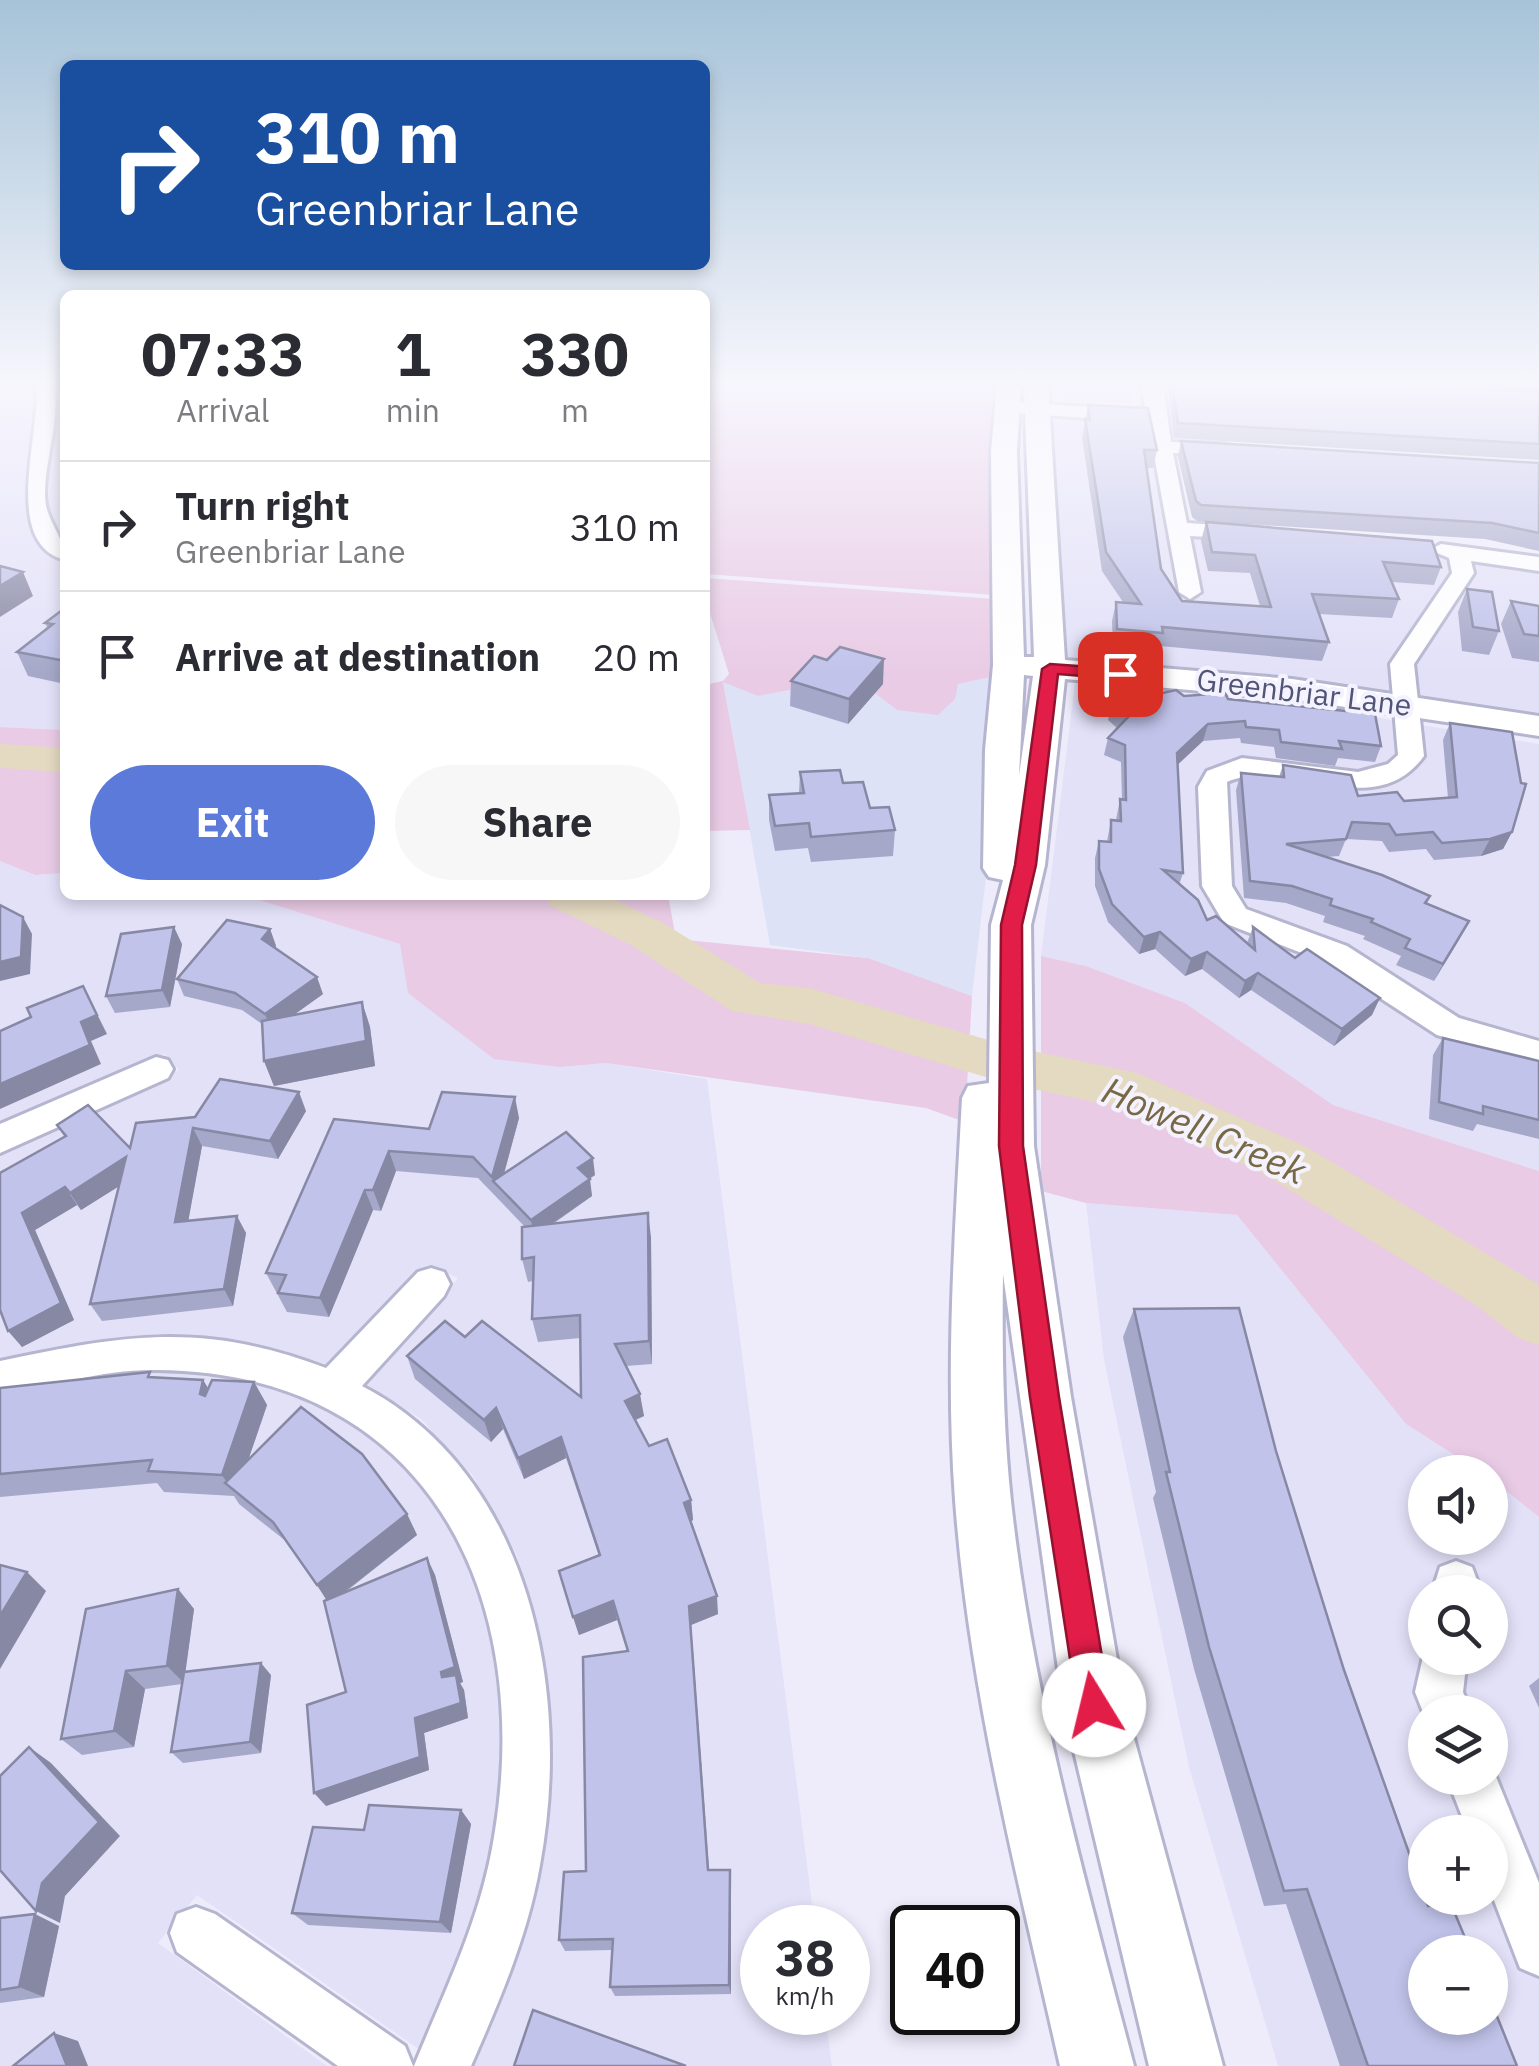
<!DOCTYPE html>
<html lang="en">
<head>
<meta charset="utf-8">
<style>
  body { margin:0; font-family:"IBM Plex Sans",sans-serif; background:#f7f7f7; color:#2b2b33; height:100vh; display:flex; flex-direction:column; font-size:38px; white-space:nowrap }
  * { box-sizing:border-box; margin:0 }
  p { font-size:32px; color:#7c7c81 }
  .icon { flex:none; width:55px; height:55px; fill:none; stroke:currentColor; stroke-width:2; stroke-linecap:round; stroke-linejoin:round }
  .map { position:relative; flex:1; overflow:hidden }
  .panel { position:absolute; left:60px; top:290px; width:650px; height:610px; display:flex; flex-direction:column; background:#fff; border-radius:15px; box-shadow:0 5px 15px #0003 }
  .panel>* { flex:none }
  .top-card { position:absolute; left:60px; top:60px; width:650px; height:210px; border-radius:15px; box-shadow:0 5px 15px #0003; background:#1a4fa0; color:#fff; overflow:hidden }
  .buttons { position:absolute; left:1408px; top:1455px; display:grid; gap:20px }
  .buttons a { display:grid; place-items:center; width:100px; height:100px; border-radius:50%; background:#fff; box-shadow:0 5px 15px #0003; font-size:50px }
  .speed { position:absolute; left:740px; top:1905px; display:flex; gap:20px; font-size:50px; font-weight:700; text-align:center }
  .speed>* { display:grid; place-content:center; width:130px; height:130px; border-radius:50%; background:#fff; box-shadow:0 5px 15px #0003; line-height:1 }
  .speed small { font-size:25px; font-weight:400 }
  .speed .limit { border:5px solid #111; border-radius:15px; background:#fff; color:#111 }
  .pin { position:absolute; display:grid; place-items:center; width:85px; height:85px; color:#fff; margin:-42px; border-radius:20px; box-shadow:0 5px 15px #0006 }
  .me { position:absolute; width:110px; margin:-55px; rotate:351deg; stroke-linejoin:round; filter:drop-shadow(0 0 8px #0008) }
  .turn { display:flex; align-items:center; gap:35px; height:210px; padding:0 30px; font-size:45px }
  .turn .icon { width:130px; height:130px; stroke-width:2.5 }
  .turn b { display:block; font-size:70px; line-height:85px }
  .eta { display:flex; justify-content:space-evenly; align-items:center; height:170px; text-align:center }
  .eta b { font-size:60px; font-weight:700; line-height:70px }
  .cta { display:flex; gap:20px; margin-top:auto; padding:20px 30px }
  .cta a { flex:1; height:115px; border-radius:60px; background:#5c7ada; color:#fff; font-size:40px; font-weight:700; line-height:115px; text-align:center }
  .cta a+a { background:#f7f7f7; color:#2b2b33 }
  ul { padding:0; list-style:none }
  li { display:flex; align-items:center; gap:30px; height:130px; padding:0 30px; border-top:2px solid #e1e1e2 }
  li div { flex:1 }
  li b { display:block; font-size:38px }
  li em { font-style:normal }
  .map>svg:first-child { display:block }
</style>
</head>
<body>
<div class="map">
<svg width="1539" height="2066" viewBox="0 0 1539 2066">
  <rect width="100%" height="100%" fill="#eeecfb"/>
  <g fill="#e3e1f8" fill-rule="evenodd">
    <path d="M0,384H65V730L0,727Z"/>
    <path d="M1047,414L1148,420L1180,597H1202L1189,535L1449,555L1452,571L1389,661L1390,696L1062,664Z"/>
    <path d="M1472,557L1539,569V720L1415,700L1414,666L1474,575Z"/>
    <path d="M1075,683L1379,718L1539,744V1171L1333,1105L1185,1003L1086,966L1041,956Z"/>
    <path d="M0,861L35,875L65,873V895H244L275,904L400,944L560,1067L606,1063L707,1079L815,1927L762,1928V2012L825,2013L832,2066H472L508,1985L534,1902L549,1797L548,1706L538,1627L517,1555L473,1476L421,1419L363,1382L458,1278L428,1265L332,1366L297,1355L158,1337L0,1364V1153L179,1070L165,1054L0,1127Z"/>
    <path d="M1086,1203L1237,1215L1406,1424L1481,1472H1425V1538H1490V1478L1539,1517V2066H1278L1189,1767L1104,1360ZM1425,1592H1490V1658H1425ZM1425,1712H1490V1778H1425ZM1425,1832H1490V1898H1425ZM1425,1952H1490V2018H1425Z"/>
    <path d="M145,1368L278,1386L322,1401L386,1444L436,1500L473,1571L491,1642L500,1713L499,1802L481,1898L458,1968L420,2050L197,1895L158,1943L327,2066H0V1395Z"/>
  </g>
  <path fill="#dee2f7" d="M995,676L988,860L972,996L868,958L770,945L723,681L758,696L799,688L872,691L897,710L957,684Z"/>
  <g fill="#e9cbe5">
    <path d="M705,384H999L995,595L705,574Z"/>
    <path d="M1061,384H1131L1133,404L1062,401Z"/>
    <path d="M705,578L995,599V676L958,684L955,699L938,715L897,710L872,691L800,688L758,696L723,682L750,830L705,831V685L723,681L729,674L705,597Z"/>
    <path d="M0,727L65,730V873L35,875L0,861Z"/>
    <path d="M244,895H668L676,939L868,958L972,996L965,1122L926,1108L606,1063L560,1067L494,1059L408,993L400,944Z"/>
    <path d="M1041,956L1086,966L1185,1003L1333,1105L1539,1171V1517L1490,1478V1472H1481L1406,1424L1237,1215L1086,1203L1041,1191Z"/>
  </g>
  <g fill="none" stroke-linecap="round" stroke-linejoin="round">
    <g fill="#e4d9c1" fill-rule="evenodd">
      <path d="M0,744L65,748V772L0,768Z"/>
      <path d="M544,895H605L663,923L760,983L809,988L1009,1046L1137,1073L1305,1146L1539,1285V1345L1518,1338L1477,1306L1267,1176L1196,1142L1110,1105L1009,1084L809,1024L732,1011L631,945L551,906Z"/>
    </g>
    <defs>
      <g id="minor">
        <path d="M36,384H54C60,424 45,456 45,495C45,521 65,536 65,560C0,543 42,432 36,384Z"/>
        <path d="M1145,384H1163L1171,442L1224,444L1234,450L1224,456L1173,453L1187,523L1248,527L1259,533L1248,539L1190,536L1201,592L1190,599L1179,592L1142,389Z"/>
        <path d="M1009,402L1127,409L1136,415L1127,421L1003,412L1000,408Z"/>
        <path d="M1441,544L1539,557V571L1471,561L1474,573L1414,664L1424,756C1374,825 1288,756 1227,782L1232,886L1246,909L1347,946L1459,1018L1539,1041V1065L1437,1035L1325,962L1224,923L1202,886L1198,787L1207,771L1242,758L1358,772L1388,764L1398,755L1390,664L1452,573L1449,558L1430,550Z"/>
        <path d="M156,1057L168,1060L173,1069L168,1078L0,1153V1124Z"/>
        <path d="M431,1268L444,1272L450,1284L444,1296L362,1386C531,1474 572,1692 540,1865C528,1935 499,2002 471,2066H414C445,1990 481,1919 494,1837C535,1595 427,1372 157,1370C104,1369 51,1386 0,1397V1361C125,1335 201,1321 326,1368L418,1272Z"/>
        <path d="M1456,1561L1472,1567L1478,1583L1476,1592H1432L1440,1567Z"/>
        <path d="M1425,1648V1658H1467L1463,1692L1471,1712H1425V1717L1415,1692Z"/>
        <path d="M1490,1762L1539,1883V1976L1520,1968L1490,1890V1832H1468L1447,1778H1490Z"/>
        <path d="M196,1907L215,1914L405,2046L413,2066H338L177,1952L170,1933L177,1914Z"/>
      </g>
      <path id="tertiary" d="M997,384H1021L1017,451L1024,657H1034L1024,384H1048L1065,660L1292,679L1539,716V736L1292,699L1065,679L1045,865L1031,925L1034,1146L1071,1397L1125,1705L1223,2066H1149L1063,1705L1003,1274C1002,1349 1003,1426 1011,1501C1032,1693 1085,1880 1134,2066H1060C1018,1879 969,1691 955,1500C945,1366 955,1232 962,1098L968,1086L989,1083L991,925L1003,880L989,877L983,868L985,750L993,665L991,451ZM1024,675L1033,676L1019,776Z"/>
    </defs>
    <use href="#minor" stroke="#b5b5cf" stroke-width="6"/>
    <use href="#tertiary" stroke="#b5b5cf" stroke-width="6"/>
    <use href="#minor" fill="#fff" fill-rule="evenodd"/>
    <use href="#tertiary" fill="#fff" fill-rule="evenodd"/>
  </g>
  <g fill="#a6a8c9">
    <path d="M1169,384H1383L1539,392V460L1174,438L1168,389Z"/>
    <path d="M1433,384H1539V390Z"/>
    <path d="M1088,405L1157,450L1153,468H1147L1161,569L1182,601L1260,606L1250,573L1208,571L1201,541L1206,522L1441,567L1434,585L1392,582L1399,599L1392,618L1319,614L1329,642L1322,661L1160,646L1158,652L1113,648L1112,621L1116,602H1123L1102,571L1082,437Z"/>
    <path d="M1181,441L1539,463V551L1485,539L1197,521L1192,517L1178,457Z"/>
    <path d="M1467,589L1499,631L1489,655L1462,651L1458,612Z"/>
    <path d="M1511,601L1539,606V662L1512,658L1501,624Z"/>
    <path d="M65,608V684L28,676L17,652L48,629L45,623Z"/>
    <path d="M791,681L883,684L848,724L790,706Z"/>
    <path d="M1184,696L1228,699L1381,746L1375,762L1338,758L1335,766L1276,758L1274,747L1241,743L1240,738L1203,741L1177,765L1183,873L1179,885L1207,920L1247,943L1253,927L1372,1015L1334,1046L1251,990L1239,998L1202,969L1185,976L1155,949L1139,954L1108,922L1095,886V858L1099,841L1107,842L1111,820H1116L1120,799H1122L1121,762L1104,755L1108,738L1117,728L1108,720L1112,704Z"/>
    <path d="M1450,723L1512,832L1503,849L1481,856L1434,860L1426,849L1389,852L1382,841L1346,839L1339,856L1326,857L1430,896L1427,904L1469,921L1434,981L1396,965L1401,956L1363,939L1365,936L1323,922L1325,916L1286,903L1244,898L1236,790L1241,773L1279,777L1283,765L1358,796L1404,801L1448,798L1443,740Z"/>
    <path d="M800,772L843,783L895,830L893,856L811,862L808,848L775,851L769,820V795L799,793Z"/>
    <path d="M270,929L276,946L275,948L323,994L294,1015L362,1002L370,1027L375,1066L274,1086L264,1061L262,1024L242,1010L184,996L177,979Z"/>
    <path d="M182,944L170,1007L115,1013L106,996Z"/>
    <path d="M1443,1038L1539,1061V1141V1139L1477,1124L1473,1131L1429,1119L1433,1055Z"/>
    <path d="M306,1111L278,1159L202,1146L188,1220L246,1233L233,1306L102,1321L90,1304L119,1186L81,1210L77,1205L35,1230L74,1320L22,1347L0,1310L64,1136L57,1125L130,1148L136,1123Z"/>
    <path d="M519,1118L504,1174L595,1175L589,1179L592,1196L553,1224L651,1237L652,1364L626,1366L644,1416L635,1420L649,1446L691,1500L693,1520L691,1522L718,1614L691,1625L709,1870H730L731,1994L615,1996L610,1987L612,1950L565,1951L559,1940L586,1871L627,1651L617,1620L579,1635L559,1571L599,1556L566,1458L524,1479L503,1429L491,1442L415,1379L407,1356L465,1337L581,1397L580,1338L538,1342L532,1319L533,1281L528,1282L522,1259L525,1227L478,1178L396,1171L381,1211L373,1210L329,1317L287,1312L266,1273L334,1119L429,1129Z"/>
    <path d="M1134,1309L1276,1451L1344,1670L1428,1906L1517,2066H1340L1286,1904L1264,1906L1194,1669L1153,1498L1156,1492L1123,1337Z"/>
    <path d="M153,1378L203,1380L208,1389L254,1382L267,1405L248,1460L407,1514L417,1535L343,1594L427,1558L435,1575L463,1682L460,1683L464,1690L468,1718L424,1733L429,1770L326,1806L346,1692L327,1600L287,1542L239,1504L234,1496L164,1492L157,1483L0,1497V1388Z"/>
    <path d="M178,1589L194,1609L185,1672L271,1675L261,1753L183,1763L171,1752L182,1684L145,1689L134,1747L82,1755L61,1739Z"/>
    <path d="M1539,1678V1708L1529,1686Z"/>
    <path d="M461,1810L471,1824L451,1933L308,1925L292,1913L364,1830Z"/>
    <path d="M0,1918L59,1926L44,1997L0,2003Z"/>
  </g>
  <g fill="#8788a4">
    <path d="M23,572L33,596L0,617V586Z"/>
    <path d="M65,656V673L60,660Z"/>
    <path d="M884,659L883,684L848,724L849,699Z"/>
    <path d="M1208,724L1203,741L1172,770L1177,753Z"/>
    <path d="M1512,832L1503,849L1481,856L1490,839Z"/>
    <path d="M23,917L32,934L30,974L0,981V962Z"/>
    <path d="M1469,921L1460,938L1434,981L1443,964Z"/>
    <path d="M174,927L182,944L170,1007L162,990Z"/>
    <path d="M270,929L276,946L269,956L262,939Z"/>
    <path d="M1160,932L1155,949L1139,954L1144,937Z"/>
    <path d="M1207,952L1202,969L1185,976L1191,959Z"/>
    <path d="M1258,973L1251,990L1239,998L1245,981Z"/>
    <path d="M317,977L323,994L271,1031L265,1014Z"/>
    <path d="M83,986L107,1034L91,1041L101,1064L0,1109V1084Z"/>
    <path d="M1380,998L1372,1015L1334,1046L1342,1029Z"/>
    <path d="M362,1002L370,1027L375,1066L274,1086L264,1061Z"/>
    <path d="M299,1092L306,1111L278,1159L270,1141Z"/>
    <path d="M515,1097L519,1118L500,1188L493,1181L492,1177Z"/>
    <path d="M193,1128L202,1146L185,1239L175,1222Z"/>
    <path d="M389,1151L396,1171L381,1211L373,1190Z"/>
    <path d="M126,1157L137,1175L81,1210L70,1193Z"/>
    <path d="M593,1158L595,1175L581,1184L578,1168Z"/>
    <path d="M590,1179L592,1196L534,1236L531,1220Z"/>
    <path d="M65,1187L77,1205L35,1230L74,1320L22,1347L8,1331L22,1213Z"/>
    <path d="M365,1190L373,1210L329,1317L320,1298Z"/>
    <path d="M648,1213L651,1237L652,1364L649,1341Z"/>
    <path d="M237,1216L246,1233L233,1306L224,1289Z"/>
    <path d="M203,1380L217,1402L200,1394Z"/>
    <path d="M254,1382L267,1405L237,1493L230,1487L222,1475Z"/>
    <path d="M640,1394L644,1416L629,1423L625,1401Z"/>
    <path d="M496,1408L503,1429L491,1442L484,1420Z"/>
    <path d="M561,1437L566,1458L524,1479L518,1458Z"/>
    <path d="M691,1500L693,1520L686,1523L684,1503Z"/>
    <path d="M407,1514L417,1535L329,1604L317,1585Z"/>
    <path d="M427,1558L435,1575L463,1682L460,1683L464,1690L468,1718L424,1733L429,1770L326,1806L314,1793L415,1718L442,1677Z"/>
    <path d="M27,1572L46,1591L0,1669V1616Z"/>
    <path d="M178,1589L194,1609L184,1683L167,1666Z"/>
    <path d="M717,1596L718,1614L691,1625L710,1883L689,1606Z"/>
    <path d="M613,1601L617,1620L579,1635L573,1617Z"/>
    <path d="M261,1663L271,1675L261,1753L250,1742Z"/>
    <path d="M126,1671L145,1689L134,1747L114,1731Z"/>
    <path d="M29,1747L51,1763L120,1836L65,1896L60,1923L36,1911Z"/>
    <path d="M461,1810L471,1824L451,1933L440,1922Z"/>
    <path d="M730,1870L731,1882V1994L729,1985Z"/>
    <path d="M35,1914L59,1926L44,1997L19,1987Z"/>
    <path d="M54,2033L78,2041L88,2066H67Z"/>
  </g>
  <g fill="#c1c3ea" stroke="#8788a4" stroke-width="2.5">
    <path d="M1172,384H1383L1539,392V444L1178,423Z"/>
    <path d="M1088,405L1148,408L1157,450H1144L1161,569L1182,601L1271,607L1255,555L1212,552L1206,522L1432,541L1441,567L1383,562L1399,599L1312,594L1329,642L1162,627L1163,633L1117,629L1116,602L1141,604L1106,552L1085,419L1090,420Z"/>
    <path d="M1181,441L1539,463V533L1492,523L1201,505L1196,501Z"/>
    <path d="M0,566L23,572L0,586Z"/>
    <path d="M1467,589L1492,592L1499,631L1473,627Z"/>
    <path d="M1511,601L1539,606V636L1524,634Z"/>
    <path d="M65,608V656L60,660L17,652L53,624L45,623Z"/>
    <path d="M840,647L884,659L849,699L791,681L814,656L827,660Z"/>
    <path d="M1176,690L1184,696L1225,693L1228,699L1375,714L1381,746L1339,741L1342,749L1281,742L1279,730L1246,727L1245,721L1208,724L1177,753L1183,873L1163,870L1198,900L1207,920L1216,916L1255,950L1253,927L1295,958L1307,949L1380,998L1342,1029L1258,973L1245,981L1207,952L1191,959L1160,932L1144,937L1112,904L1099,869V841L1111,842V820L1121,821L1120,799L1126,800L1125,745L1108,738L1128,717L1112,704Z"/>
    <path d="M1450,723L1512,732L1521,783L1526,784L1512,832L1490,839L1442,843L1433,832L1396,835L1389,824L1352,822L1346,839L1286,844L1382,875L1430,896L1425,903L1469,921L1443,964L1405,948L1410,939L1371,922L1373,919L1330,905L1332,899L1292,886L1250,881L1241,773L1284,777L1283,765L1351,775L1358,796L1397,792L1404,801L1457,797Z"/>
    <path d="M840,770L843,783L863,782L870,808L889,807L895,830L811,837L809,823L775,826L769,795L804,793L800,772Z"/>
    <path d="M0,905L23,917L21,957L0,962Z"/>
    <path d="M227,920L270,929L262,939L317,977L265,1014L235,993L177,979Z"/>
    <path d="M174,927L162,990L106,996L121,934Z"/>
    <path d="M83,986L97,1015L81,1022L90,1045L0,1084V1031L31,1017L27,1008Z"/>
    <path d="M362,1002L366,1041L264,1061L262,1021Z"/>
    <path d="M1443,1038L1539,1061V1120L1483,1106V1114L1439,1102Z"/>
    <path d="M220,1079L299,1092L270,1141L193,1128L175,1222L237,1216L224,1289L90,1304L126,1157L70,1193L65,1187L22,1213L61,1303L8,1331L0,1310V1173L66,1136L57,1125L88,1105L130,1148L136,1123L195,1117Z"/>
    <path d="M442,1092L515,1097L492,1177L473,1157L389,1151L373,1190H365L320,1298L278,1293L286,1275L266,1273L334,1119L429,1129Z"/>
    <path d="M566,1132L593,1158L578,1168L590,1179L531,1220L493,1181Z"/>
    <path d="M648,1213L649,1341L615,1344L640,1394L625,1401L649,1446L667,1439L691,1500L684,1503L717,1596L689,1606L708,1870H730L729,1985L610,1987L613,1939L559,1940L564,1872L586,1871L583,1657L628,1651L613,1601L573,1617L559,1571L600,1555L561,1437L518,1458L496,1408L484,1420L407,1356L445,1321L465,1337L482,1321L581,1397L580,1315L532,1319L534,1257L522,1259V1227Z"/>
    <path d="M1239,1308L1276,1451L1344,1670L1425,1898L1428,1906L1451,1904L1471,1952H1425V2018H1490V1999L1517,2066H1368L1307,1889L1284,1891L1209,1647L1166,1472H1170L1134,1309Z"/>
    <path d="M150,1372L148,1377L203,1380L200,1394L205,1396L212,1380L254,1382L222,1475L148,1471L152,1460L0,1474V1388Z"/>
    <path d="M301,1407L362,1454L407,1514L317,1585L273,1522L225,1483Z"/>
    <path d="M427,1558L455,1667L441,1672L442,1677L456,1675L461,1703L415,1718L420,1757L314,1793L307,1705L346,1692L324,1601Z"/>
    <path d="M0,1565L27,1572L0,1616Z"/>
    <path d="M178,1589L167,1666L126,1671L114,1731L61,1739L86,1609Z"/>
    <path d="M261,1663L250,1742L171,1752L184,1672Z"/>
    <path d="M29,1747L99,1822L42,1883L36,1911L0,1870V1776Z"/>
    <path d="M369,1805L461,1810L440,1922L292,1913L313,1827L364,1830Z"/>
    <path d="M35,1914L19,1987L0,1990V1918Z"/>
    <path d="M533,2010L686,2066H514Z"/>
    <path d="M54,2033L67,2066H13Z"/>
  </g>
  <linearGradient id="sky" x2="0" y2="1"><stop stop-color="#a6c3d8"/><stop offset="0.57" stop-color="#f7f6fd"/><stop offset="1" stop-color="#f7f6fd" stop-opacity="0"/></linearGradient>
  <rect width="1539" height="674" fill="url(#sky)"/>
  <path fill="#e11d48" stroke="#92132f" stroke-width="2.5" d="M1050,664L1120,669L1128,674L1120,679L1058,674L1036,865L1022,925L1023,1146L1059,1397L1110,1705L1106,1717L1094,1722L1082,1717L1077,1705L1030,1397L999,1146L1001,925L1015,865L1042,669Z"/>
  <g text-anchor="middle" stroke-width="8" stroke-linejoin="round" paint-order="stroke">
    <g font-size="30" fill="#505475" stroke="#f4f2fe">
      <text transform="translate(1304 693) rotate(7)" y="10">Greenbriar Lane</text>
    </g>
    <g font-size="38" font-style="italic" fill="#786944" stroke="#f4f2fe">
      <text transform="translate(1204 1131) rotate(23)" y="13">Howell Creek</text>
    </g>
  </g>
</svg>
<div class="buttons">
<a><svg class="icon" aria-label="sound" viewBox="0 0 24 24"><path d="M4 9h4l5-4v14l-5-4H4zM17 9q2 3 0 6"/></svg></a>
<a><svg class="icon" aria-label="search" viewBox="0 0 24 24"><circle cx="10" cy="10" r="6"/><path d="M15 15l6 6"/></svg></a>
<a><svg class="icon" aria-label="layers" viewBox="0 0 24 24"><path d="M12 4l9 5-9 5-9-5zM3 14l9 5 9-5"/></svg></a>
<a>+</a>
<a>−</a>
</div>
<div class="speed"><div>38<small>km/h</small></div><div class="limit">40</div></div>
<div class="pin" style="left:1120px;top:674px;background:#d93025"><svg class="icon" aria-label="arrive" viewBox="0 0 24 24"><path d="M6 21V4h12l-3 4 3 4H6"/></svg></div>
<svg class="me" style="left:1094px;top:1705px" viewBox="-20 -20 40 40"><circle r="19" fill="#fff"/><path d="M0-13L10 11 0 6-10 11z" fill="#e11d48"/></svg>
<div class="top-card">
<div class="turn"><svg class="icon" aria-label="right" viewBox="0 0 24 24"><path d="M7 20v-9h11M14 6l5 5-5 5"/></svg><div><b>310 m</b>Greenbriar Lane</div></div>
</div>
<section class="panel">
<div class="eta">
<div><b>07:33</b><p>Arrival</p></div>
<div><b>1</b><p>min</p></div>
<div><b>330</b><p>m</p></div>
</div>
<ul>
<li><svg class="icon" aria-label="right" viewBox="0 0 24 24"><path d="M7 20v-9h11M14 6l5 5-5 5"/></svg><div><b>Turn right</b><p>Greenbriar Lane</p></div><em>310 m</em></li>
<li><svg class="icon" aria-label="arrive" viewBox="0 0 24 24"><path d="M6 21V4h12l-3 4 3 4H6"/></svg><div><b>Arrive at destination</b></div><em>20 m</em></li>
</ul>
<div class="cta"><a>Exit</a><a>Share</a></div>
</section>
</div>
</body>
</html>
